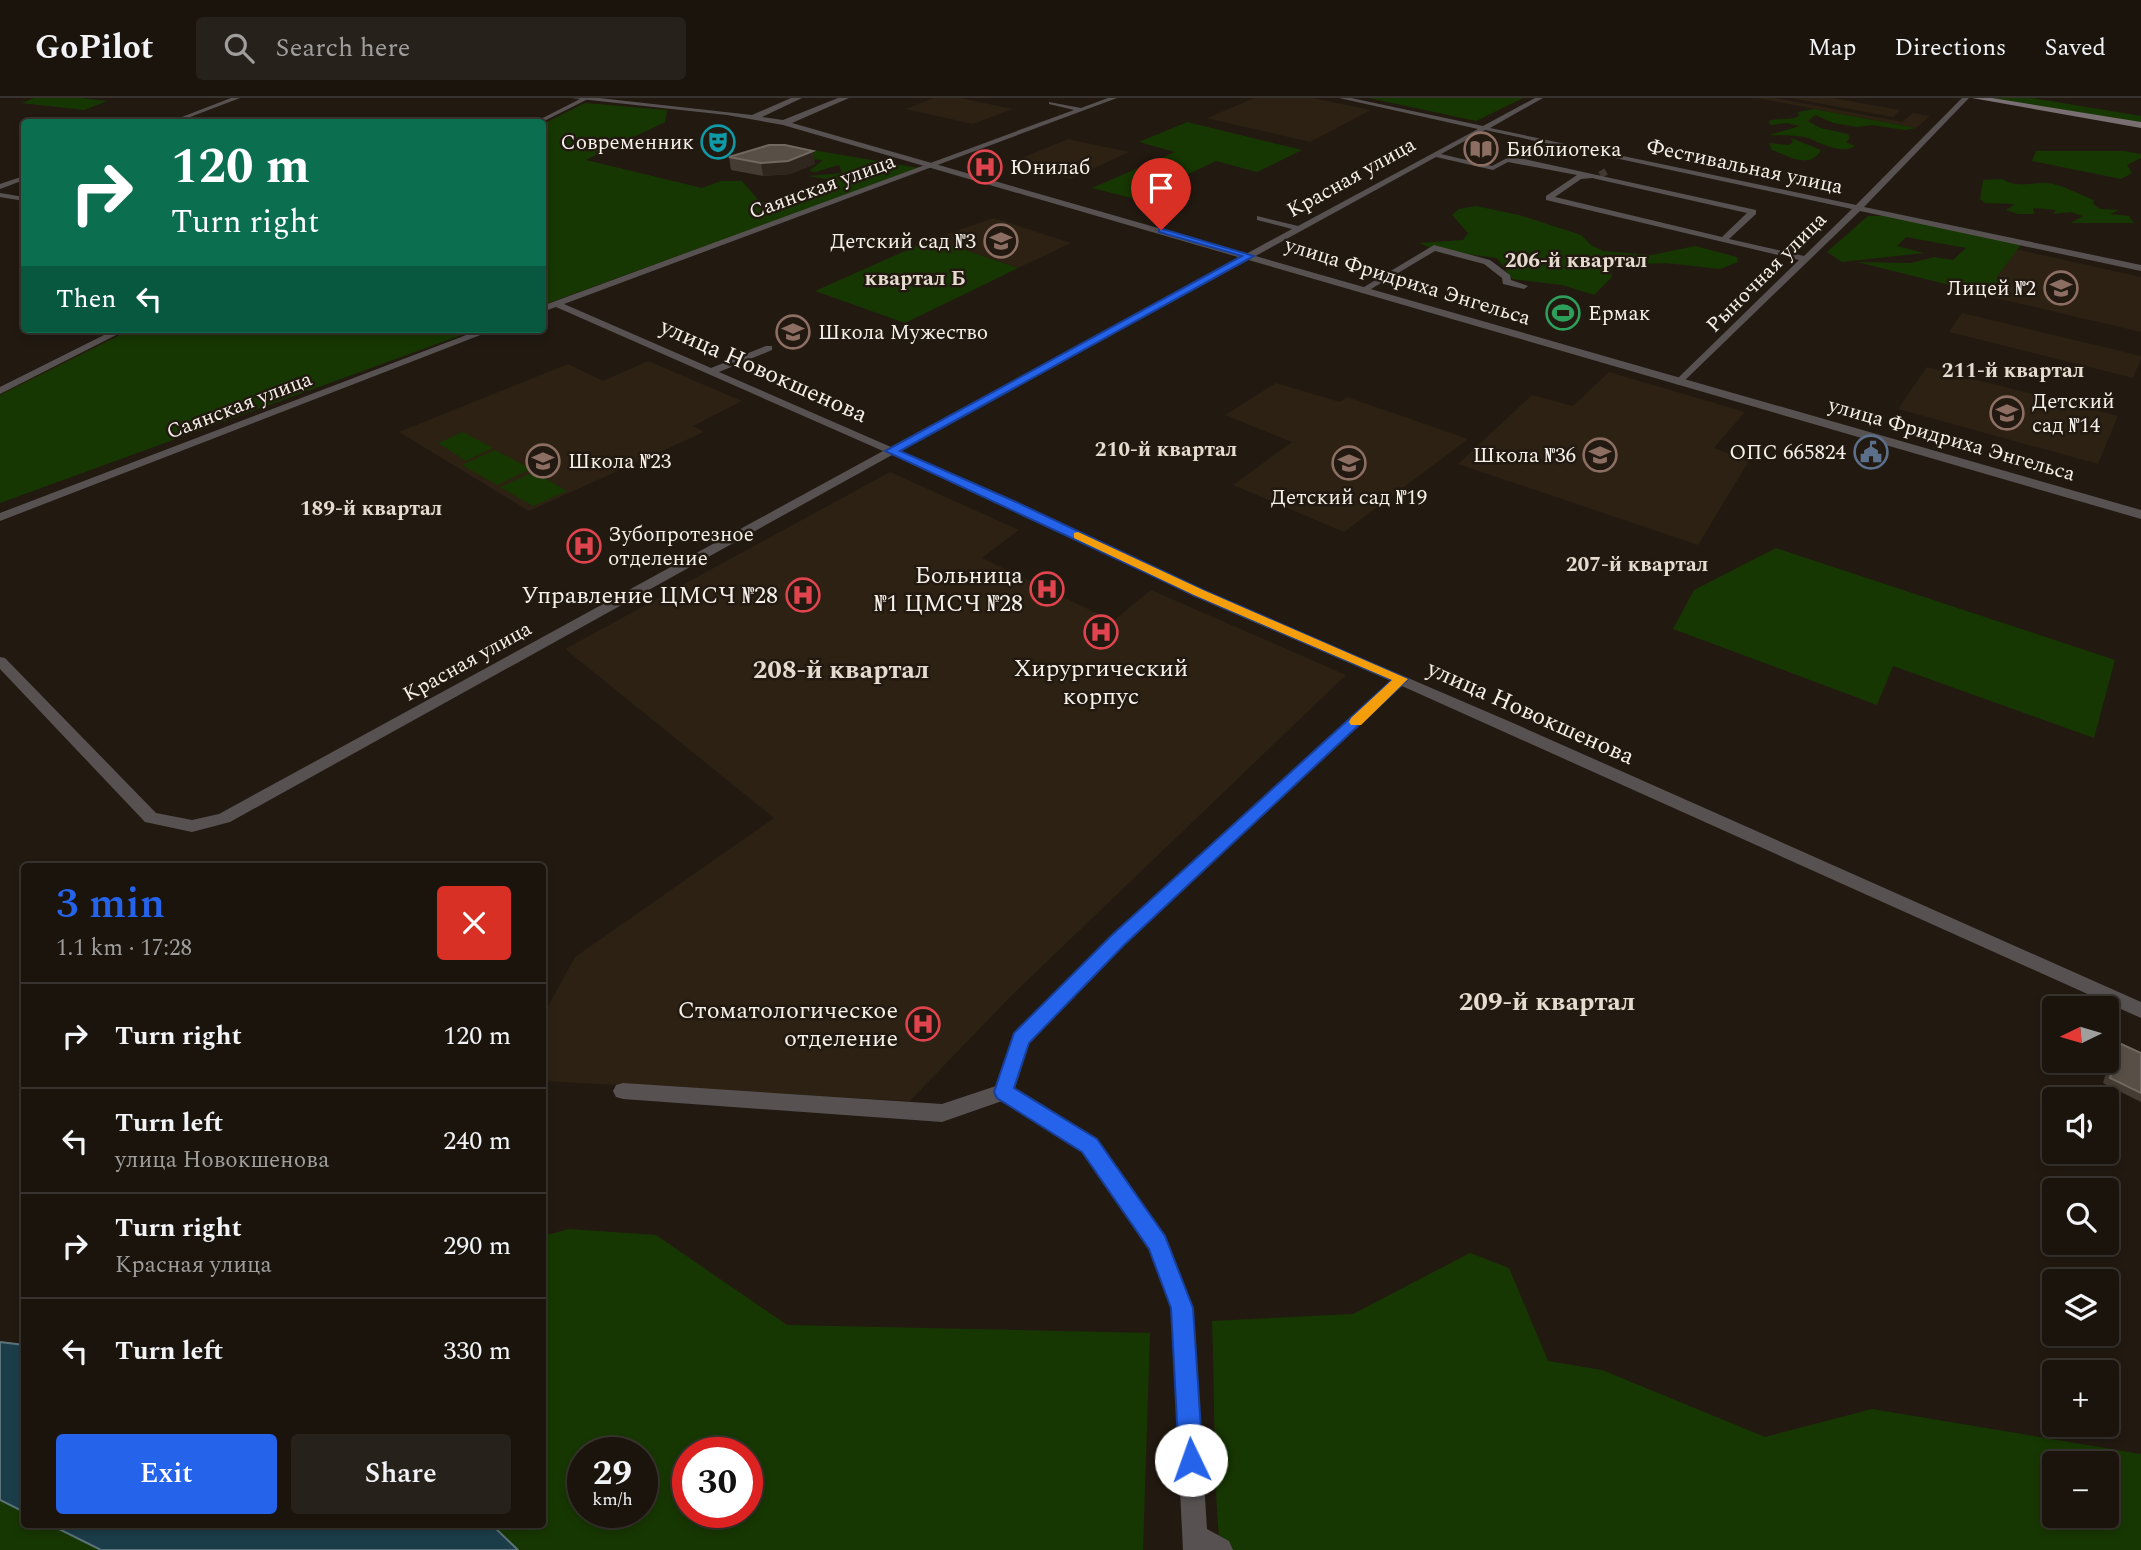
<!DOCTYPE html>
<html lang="en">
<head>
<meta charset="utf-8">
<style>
  body { margin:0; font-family:Spectral,serif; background:#27211b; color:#f1f3f6; height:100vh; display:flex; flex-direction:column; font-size:26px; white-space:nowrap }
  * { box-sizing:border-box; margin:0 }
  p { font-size:23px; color:#9f9e9d }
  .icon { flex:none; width:38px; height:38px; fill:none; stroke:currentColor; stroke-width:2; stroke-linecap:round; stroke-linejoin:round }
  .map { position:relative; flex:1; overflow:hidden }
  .sheet { position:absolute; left:21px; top:765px; width:525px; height:665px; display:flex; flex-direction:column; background:#1a140d; border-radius:7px; box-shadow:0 4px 10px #0003,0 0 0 2px #38332e }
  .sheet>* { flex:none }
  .banner { position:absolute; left:21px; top:21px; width:525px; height:214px; border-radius:7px; box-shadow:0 4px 10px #0003,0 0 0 2px #38332e; background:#0b6e4f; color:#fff; overflow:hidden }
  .needle { width:46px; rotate:265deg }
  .buttons { position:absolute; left:2042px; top:898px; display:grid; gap:14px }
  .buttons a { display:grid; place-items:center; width:77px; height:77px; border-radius:7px; background:#1a140d; box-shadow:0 4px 10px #0003,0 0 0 2px #38332e; font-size:35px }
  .speed { position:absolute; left:567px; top:1339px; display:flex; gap:14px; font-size:35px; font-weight:700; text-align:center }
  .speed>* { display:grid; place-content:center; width:91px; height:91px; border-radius:50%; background:#1a140d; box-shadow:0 4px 10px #0003,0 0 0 2px #38332e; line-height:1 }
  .speed small { font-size:18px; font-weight:400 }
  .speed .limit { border:10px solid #d22; background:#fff; color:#111 }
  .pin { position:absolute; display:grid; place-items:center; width:60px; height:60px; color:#fff; margin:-72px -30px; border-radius:50% 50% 50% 0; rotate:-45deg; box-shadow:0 0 7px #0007 }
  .pin .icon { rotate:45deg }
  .me { position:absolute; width:77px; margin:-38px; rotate:357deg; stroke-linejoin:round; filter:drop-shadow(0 0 5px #0008) }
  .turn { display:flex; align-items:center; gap:24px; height:147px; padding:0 35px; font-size:32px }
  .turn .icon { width:91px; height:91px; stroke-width:2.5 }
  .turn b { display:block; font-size:49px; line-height:60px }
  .then { display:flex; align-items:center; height:66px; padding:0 35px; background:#0003; gap:14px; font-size:26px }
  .round { display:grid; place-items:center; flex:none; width:74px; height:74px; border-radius:7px; background:#27211b }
  .summary { display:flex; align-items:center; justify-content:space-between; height:119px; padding:0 35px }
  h1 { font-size:42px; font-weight:600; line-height:52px; color:#2563eb }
  .action { display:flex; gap:14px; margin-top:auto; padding:14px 35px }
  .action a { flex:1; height:80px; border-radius:7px; background:#2563eb; color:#fff; font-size:28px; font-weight:600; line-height:80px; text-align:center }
  .action a+a { background:#27211b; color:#f1f3f6 }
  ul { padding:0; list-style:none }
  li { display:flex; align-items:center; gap:21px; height:105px; padding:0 35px; border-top:2px solid #38332e }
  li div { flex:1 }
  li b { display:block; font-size:26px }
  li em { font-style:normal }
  header { display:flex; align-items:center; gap:42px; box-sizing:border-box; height:98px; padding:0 35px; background:#1a140d; border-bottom:2px solid #38332e }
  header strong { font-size:33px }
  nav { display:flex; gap:38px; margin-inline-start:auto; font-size:24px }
  .search { width:490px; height:63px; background:#27211b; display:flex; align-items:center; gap:18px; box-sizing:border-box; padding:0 24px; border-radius:7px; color:#9f9e9d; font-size:26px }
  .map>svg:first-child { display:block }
</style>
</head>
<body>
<header>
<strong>GoPilot</strong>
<div class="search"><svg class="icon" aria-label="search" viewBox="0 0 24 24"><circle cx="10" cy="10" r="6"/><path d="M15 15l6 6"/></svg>Search here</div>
<nav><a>Map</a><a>Directions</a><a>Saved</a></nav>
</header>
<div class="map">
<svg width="2141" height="1452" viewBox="0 0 2141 1452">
  <rect width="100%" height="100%" fill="#221a11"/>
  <g fill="#2c2112">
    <path d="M934,0H960L1013,11L973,26L905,11Z"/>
    <path d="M1254,0H1312L1371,12L1310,44L1207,20Z"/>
    <path d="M1757,0H1776L1902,24L1913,15L1930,18L1916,30Z"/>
    <path d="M1791,0H1833L1900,12L1893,19Z"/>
    <path d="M1068,41L1129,54L1071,81L1046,73L1051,70L1019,61Z"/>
    <path d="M994,120L1071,145L1018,170L932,141Z"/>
    <path d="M1984,144L2141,179V234L1978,196L1984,185Z"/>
    <path d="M1962,215L2141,258V261L2133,280L1949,234Z"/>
    <path d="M648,263L742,303L693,328L704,334L529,413L399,334L568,266L603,283Z"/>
    <path d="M1927,269L2118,318L2098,366L1898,311Z"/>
    <path d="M1609,274L1745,314L1714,350L1749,363L1698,447L1458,366L1532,297L1573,308Z"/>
    <path d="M1276,285L1340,304L1347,299L1468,341L1344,434L1233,387L1292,344L1225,317Z"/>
    <path d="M890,374L1019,432L982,460L1113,523L1151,492L1346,577L1012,897L910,1003L543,983L542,919L575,859L774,720L565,551Z"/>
  </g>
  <g fill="#173702" fill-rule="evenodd">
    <path d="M34,0H81L107,3L84,12L22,5Z"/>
    <path d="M1369,0H1523L1476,23Z"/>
    <path d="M1989,0H2032L2141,18V26Z"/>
    <path d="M585,5L667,12L665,24L586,62L702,90L721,83H742L759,103L774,107L839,83L808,78L842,75L839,67L815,74L809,73L823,62L807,61L777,50L783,47L919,70L543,207V26Z"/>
    <path d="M1814,11L1916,30L1905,32L1872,27L1857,29L1833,25L1815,17L1808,23L1820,30L1848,36L1850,40L1846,44L1855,48C1842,56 1825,47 1813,42C1801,36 1782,38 1769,37L1800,28L1787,25L1770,27L1769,23C1780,19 1789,23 1799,18L1798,14Z"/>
    <path d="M1187,24L1302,52L1257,74L1216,63L1135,101L1092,90L1175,54L1139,44Z"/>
    <path d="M1791,40L1821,52C1809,72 1789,58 1772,52L1769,45L1789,47L1793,44Z"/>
    <path d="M2036,53H2124L2141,56V60L2127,67L2132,75L2121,81L2032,63Z"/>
    <path d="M2002,81C2018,90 2029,85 2045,85C2060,85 2080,97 2094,102L2093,106L2101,111L2119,112L2110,116L2129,118L2134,125H2071L2083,118L2070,114L2053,116L2056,112L2033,110L2034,116H2018L2006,112L2015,106L1985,105L1980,101L1983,82Z"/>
    <path d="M1476,108L1519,117L1581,137L1591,147L1603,153L1652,157L1695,148L1737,159L1738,164L1720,171L1666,165L1611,167L1612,179L1594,197L1562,187L1512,181L1497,160L1436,152L1419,145L1463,142L1468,135L1452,117L1459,111Z"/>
    <path d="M1868,118H1891L2022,145L1996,180L2009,191L2002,200L1857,164L1911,165L1934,159L1953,162L1966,150L1906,139L1897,148L1924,155L1842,164L1827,154Z"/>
    <path d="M932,141L1018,170L905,225L815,193Z"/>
    <path d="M132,231H478L0,405V297Z"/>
    <path d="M463,334L493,350L466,363L438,345Z"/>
    <path d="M495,352L531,371L497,387L462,367Z"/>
    <path d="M534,374L567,393L533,408L500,389Z"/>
    <path d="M1776,450L2115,562L2094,640L1893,568L1877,607L1673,531L1694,492Z"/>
    <path d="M569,1131L656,1137L787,1227L1150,1235L1143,1452H518L491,1426H542L543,1138ZM583,1354H642V1414H583ZM688,1354H747V1414H688Z"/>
    <path d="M1470,1155L1509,1170L1548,1263L1602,1272L1765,1339L1872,1311L2141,1356V1452H1220C1213,1376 1215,1300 1212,1223L1353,1216ZM2054,1365H2107V1418H2054Z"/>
    <path d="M0,1402L24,1414V1426H49L101,1452H0Z"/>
  </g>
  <g fill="#1b3d4a" stroke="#5c737a" stroke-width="2">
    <path d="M0,1244L24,1247V1414L0,1402Z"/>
    <path d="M49,1426H491L518,1452H101Z"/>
  </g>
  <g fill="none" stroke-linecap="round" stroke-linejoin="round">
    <path stroke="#423a32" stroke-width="7" stroke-dasharray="7 3.5" stroke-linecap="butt" d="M1600,77L1607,73"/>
    <g fill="#575152" fill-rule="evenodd">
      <path d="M231,0H240L177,24H169Z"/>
      <path d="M582,0H590L542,24H535Z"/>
      <path d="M1108,0H1117L564,206L711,270L766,248H772V252L719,274L891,349L1292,131L1257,122V118L1298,128L1478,31L1339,0H1351L1483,28L1535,0H1543L1490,30L1856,107L1962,0H1969L1864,109L2141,167V173L1860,113L1680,287L1676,286V282L1799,162L1546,102V98L1577,77L1508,64L1493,72L1436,59L900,353L1016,404L1203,492L1513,625L2141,904V920L1402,588L1124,847L1029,945L1015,990L1097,1042L1164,1139L1193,1210L1207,1431L1229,1443L1233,1452H1183L1171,1210L1149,1152L1083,1054L1002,1003L942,1024L623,1001L616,999L613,993L616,987L623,985L942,1006L996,988L1014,935L1112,837L1391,583L1193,498L1008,408L892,357L230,724L192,734L145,724L0,571V559L5,560L156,715L192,722L219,716L883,353L556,209L542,214V208L1074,12L1049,6V4L1081,10ZM1485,32L1852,111L1804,158L1729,141L1756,116V112L1524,61L1507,60L1492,68L1441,56ZM1592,80L1747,115L1722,139L1555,99L1581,81Z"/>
      <path d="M24,78V82L0,91V86Z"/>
      <path d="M0,95L24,99V103L0,99Z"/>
      <path d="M1434,147L1490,162L1510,177L1511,182L1528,188L1524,191L1503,186L1502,180L1484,166L1435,153L1366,194L1359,192Z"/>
      <path d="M116,231H128L0,296V289Z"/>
      <path d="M482,231H496L0,423V415Z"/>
    </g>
    <path fill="#575152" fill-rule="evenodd" d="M571,0H599L752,17L791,0H802L762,19L783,22L838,0H849L792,25L2141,412V421L783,27L727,17Z"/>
    <path fill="#796e71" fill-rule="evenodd" d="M1972,0H1992L2141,24V30Z"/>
  </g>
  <g fill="#453d34">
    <path d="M729,59L815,66L790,76L763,78L731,72Z"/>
    <path d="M2119,945L2141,955V1004L2103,985L2113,951Z"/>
  </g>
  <path fill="#2f271e" d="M813,53L815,66L790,76L763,78L761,65Z"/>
  <g fill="#585047" stroke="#716961" stroke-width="2">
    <path d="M769,47H785L813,53L788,63L761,65L729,59Z"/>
    <path d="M2119,945L2141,955V995L2110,980Z"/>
  </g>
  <path fill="#2563eb" stroke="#184099" stroke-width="2" d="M1159,130L1254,158L900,353L1016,404L1203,492L1408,581L1124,847L1029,945L1014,990L1097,1041L1165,1138L1193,1210L1203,1362L1199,1370L1191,1374L1182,1370L1179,1362L1171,1210L1149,1151L1082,1054L997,1000L994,994L1014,935L1112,837L1392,582L1194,497L885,353L1242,158L1159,134Z"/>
  <path fill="#f59e0b" d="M1078,434L1203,492L1408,581L1361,627H1351L1349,624L1351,620L1392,582L1194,497L1074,440V435Z"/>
  <defs>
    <symbol id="theatre-ring" viewBox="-11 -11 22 22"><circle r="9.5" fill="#221a11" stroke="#0f9aa8" stroke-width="1.5"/><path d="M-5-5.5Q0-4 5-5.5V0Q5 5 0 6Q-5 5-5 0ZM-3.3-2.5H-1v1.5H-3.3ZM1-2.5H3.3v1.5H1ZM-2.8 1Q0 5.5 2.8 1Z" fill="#0f9aa8"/></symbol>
    <symbol id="library-ring" viewBox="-11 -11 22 22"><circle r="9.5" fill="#221a11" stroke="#8d6e63" stroke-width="1.5"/><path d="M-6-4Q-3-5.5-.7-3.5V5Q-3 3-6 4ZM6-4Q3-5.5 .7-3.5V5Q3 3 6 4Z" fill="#8d6e63"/></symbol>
    <symbol id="hospital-ring" viewBox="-11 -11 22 22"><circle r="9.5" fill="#221a11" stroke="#e0444e" stroke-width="1.5"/><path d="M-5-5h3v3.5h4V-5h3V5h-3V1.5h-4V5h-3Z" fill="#e0444e"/></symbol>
    <symbol id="school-ring" viewBox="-11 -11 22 22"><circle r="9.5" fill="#221a11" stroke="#8d6e63" stroke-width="1.5"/><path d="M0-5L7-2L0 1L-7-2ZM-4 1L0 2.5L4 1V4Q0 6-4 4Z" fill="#8d6e63"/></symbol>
    <symbol id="stadium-ring" viewBox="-11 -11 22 22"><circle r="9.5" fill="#221a11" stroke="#2e9e5b" stroke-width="1.5"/><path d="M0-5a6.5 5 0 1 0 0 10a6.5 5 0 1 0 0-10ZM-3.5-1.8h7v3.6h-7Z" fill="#2e9e5b"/></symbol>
    <symbol id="civic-ring" viewBox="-11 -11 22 22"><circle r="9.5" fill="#221a11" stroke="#5c6f8a" stroke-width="1.5"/><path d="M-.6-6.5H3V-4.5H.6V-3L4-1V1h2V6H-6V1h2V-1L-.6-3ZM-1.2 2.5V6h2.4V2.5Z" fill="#5c6f8a"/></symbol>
  </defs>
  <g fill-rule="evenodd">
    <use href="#theatre-ring" x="699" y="25" width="38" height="38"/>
    <use href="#library-ring" x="1462" y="32" width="38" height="38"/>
    <use href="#hospital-ring" x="966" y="50" width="38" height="38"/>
    <use href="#school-ring" x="982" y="124" width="38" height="38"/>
    <use href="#school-ring" x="2042" y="171" width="38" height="38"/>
    <use href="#stadium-ring" x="1544" y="196" width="38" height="38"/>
    <use href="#school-ring" x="774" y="215" width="38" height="38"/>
    <use href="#school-ring" x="1988" y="296" width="38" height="38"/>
    <use href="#civic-ring" x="1852" y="335" width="38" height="38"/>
    <use href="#school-ring" x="1581" y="338" width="38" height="38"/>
    <use href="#school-ring" x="524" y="344" width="38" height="38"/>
    <use href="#school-ring" x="1330" y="346" width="38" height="38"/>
    <use href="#hospital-ring" x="565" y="429" width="38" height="38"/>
    <use href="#hospital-ring" x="1028" y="472" width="38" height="38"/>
    <use href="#hospital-ring" x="784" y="478" width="38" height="38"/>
    <use href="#hospital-ring" x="1082" y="515" width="38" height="38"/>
    <use href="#hospital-ring" x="904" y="907" width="38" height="38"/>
  </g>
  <g text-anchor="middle" stroke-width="5" stroke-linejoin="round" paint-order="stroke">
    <g font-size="21" fill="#f5f0ea" stroke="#221a11" text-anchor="start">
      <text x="694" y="51" text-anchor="end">Современник</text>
      <text x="1506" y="58">Библиотека</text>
      <text x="1010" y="76">Юнилаб</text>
      <text x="976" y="150" text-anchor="end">Детский сад №3</text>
      <text x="2036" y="197" text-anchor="end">Лицей №2</text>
      <text x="1588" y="222">Ермак</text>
      <text x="818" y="241">Школа Мужество</text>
      <text x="2032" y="310">Детский<tspan x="2032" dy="24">сад №14</tspan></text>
      <text x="1846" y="361" text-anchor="end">ОПС 665824</text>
      <text x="1576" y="364" text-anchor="end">Школа №36</text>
      <text x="568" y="370">Школа №23</text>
      <text x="1349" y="406" text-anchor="middle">Детский сад №19</text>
      <text x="608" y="443">Зубопротезное<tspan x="608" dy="24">отделение</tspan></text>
    </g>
    <g font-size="21" fill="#f5f0ea" stroke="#221a11">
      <text transform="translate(1745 68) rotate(12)" y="7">Фестивальная улица</text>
      <text transform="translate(1351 79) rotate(-29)" y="7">Красная улица</text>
      <text transform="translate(822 88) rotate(-20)" y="7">Саянская улица</text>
      <text transform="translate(1766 174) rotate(-45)" y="7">Рыночная улица</text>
      <text transform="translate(1408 183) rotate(17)" y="7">улица Фридриха Энгельса</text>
      <text transform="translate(239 307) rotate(-21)" y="7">Саянская улица</text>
      <text transform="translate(1952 341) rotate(16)" y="7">улица Фридриха Энгельса</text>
      <text transform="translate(467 563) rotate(-29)" y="7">Красная улица</text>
    </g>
    <g font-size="21" font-weight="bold" fill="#e6dbcf" stroke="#221a11">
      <text x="1576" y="169">206-й квартал</text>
      <text x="915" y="187">квартал Б</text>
      <text x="2013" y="279">211-й квартал</text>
      <text x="1166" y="358">210-й квартал</text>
      <text x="371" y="417">189-й квартал</text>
      <text x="1637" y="473">207-й квартал</text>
    </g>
    <g font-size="24" fill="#f5f0ea" stroke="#221a11">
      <text transform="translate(764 272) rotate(24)" y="8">улица Новокшенова</text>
      <text transform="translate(1531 614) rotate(24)" y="8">улица Новокшенова</text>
    </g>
    <g font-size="24" fill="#f5f0ea" stroke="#221a11" text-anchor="end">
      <text x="1023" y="485">Больница<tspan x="1023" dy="28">№1 ЦМСЧ №28</tspan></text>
      <text x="778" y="505">Управление ЦМСЧ №28</text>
      <text x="1101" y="578" text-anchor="middle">Хирургический<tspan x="1101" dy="28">корпус</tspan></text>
      <text x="898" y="920">Стоматологическое<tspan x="898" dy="28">отделение</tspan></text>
    </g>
    <g font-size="26" font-weight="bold" fill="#e6dbcf" stroke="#221a11">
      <text x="841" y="580">208-й квартал</text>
      <text x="1547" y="912">209-й квартал</text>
    </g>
  </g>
</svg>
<div class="buttons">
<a><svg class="needle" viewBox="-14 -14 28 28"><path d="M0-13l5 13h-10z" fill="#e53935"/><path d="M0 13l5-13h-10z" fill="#9f9e9d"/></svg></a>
<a><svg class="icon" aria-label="sound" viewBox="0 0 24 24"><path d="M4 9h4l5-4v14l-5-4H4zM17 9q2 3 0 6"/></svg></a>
<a><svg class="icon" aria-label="search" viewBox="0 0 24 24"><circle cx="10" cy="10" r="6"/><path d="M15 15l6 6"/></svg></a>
<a><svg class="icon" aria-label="layers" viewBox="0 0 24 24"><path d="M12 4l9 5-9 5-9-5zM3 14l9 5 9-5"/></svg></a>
<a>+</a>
<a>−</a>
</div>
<div class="speed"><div>29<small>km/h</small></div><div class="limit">30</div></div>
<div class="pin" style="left:1161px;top:132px;background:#d93025"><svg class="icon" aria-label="arrive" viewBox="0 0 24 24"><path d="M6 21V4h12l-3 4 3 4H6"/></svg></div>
<svg class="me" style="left:1191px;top:1362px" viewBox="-20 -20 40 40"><circle r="19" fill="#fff"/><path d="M0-13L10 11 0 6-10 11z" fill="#2563eb"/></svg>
<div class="banner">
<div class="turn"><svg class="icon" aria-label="right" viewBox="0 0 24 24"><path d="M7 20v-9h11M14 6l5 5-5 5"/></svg><div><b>120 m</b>Turn right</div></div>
<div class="then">Then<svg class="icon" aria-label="left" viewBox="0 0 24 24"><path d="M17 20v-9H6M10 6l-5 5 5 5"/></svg></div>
</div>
<section class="sheet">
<div class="summary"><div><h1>3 min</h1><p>1.1 km · 17:28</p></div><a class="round" style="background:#d93025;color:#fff"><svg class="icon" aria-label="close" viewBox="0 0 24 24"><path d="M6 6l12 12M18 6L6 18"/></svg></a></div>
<ul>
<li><svg class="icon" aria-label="right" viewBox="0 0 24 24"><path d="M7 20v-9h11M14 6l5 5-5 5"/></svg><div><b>Turn right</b></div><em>120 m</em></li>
<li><svg class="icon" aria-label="left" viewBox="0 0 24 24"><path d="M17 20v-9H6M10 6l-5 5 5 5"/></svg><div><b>Turn left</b><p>улица Новокшенова</p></div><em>240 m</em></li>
<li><svg class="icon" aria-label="right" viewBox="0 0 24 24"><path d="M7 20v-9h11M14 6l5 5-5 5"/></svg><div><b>Turn right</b><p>Красная улица</p></div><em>290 m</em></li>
<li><svg class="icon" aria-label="left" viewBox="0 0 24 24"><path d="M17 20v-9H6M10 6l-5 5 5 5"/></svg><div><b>Turn left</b></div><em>330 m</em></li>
</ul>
<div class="action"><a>Exit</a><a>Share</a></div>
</section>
</div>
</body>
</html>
